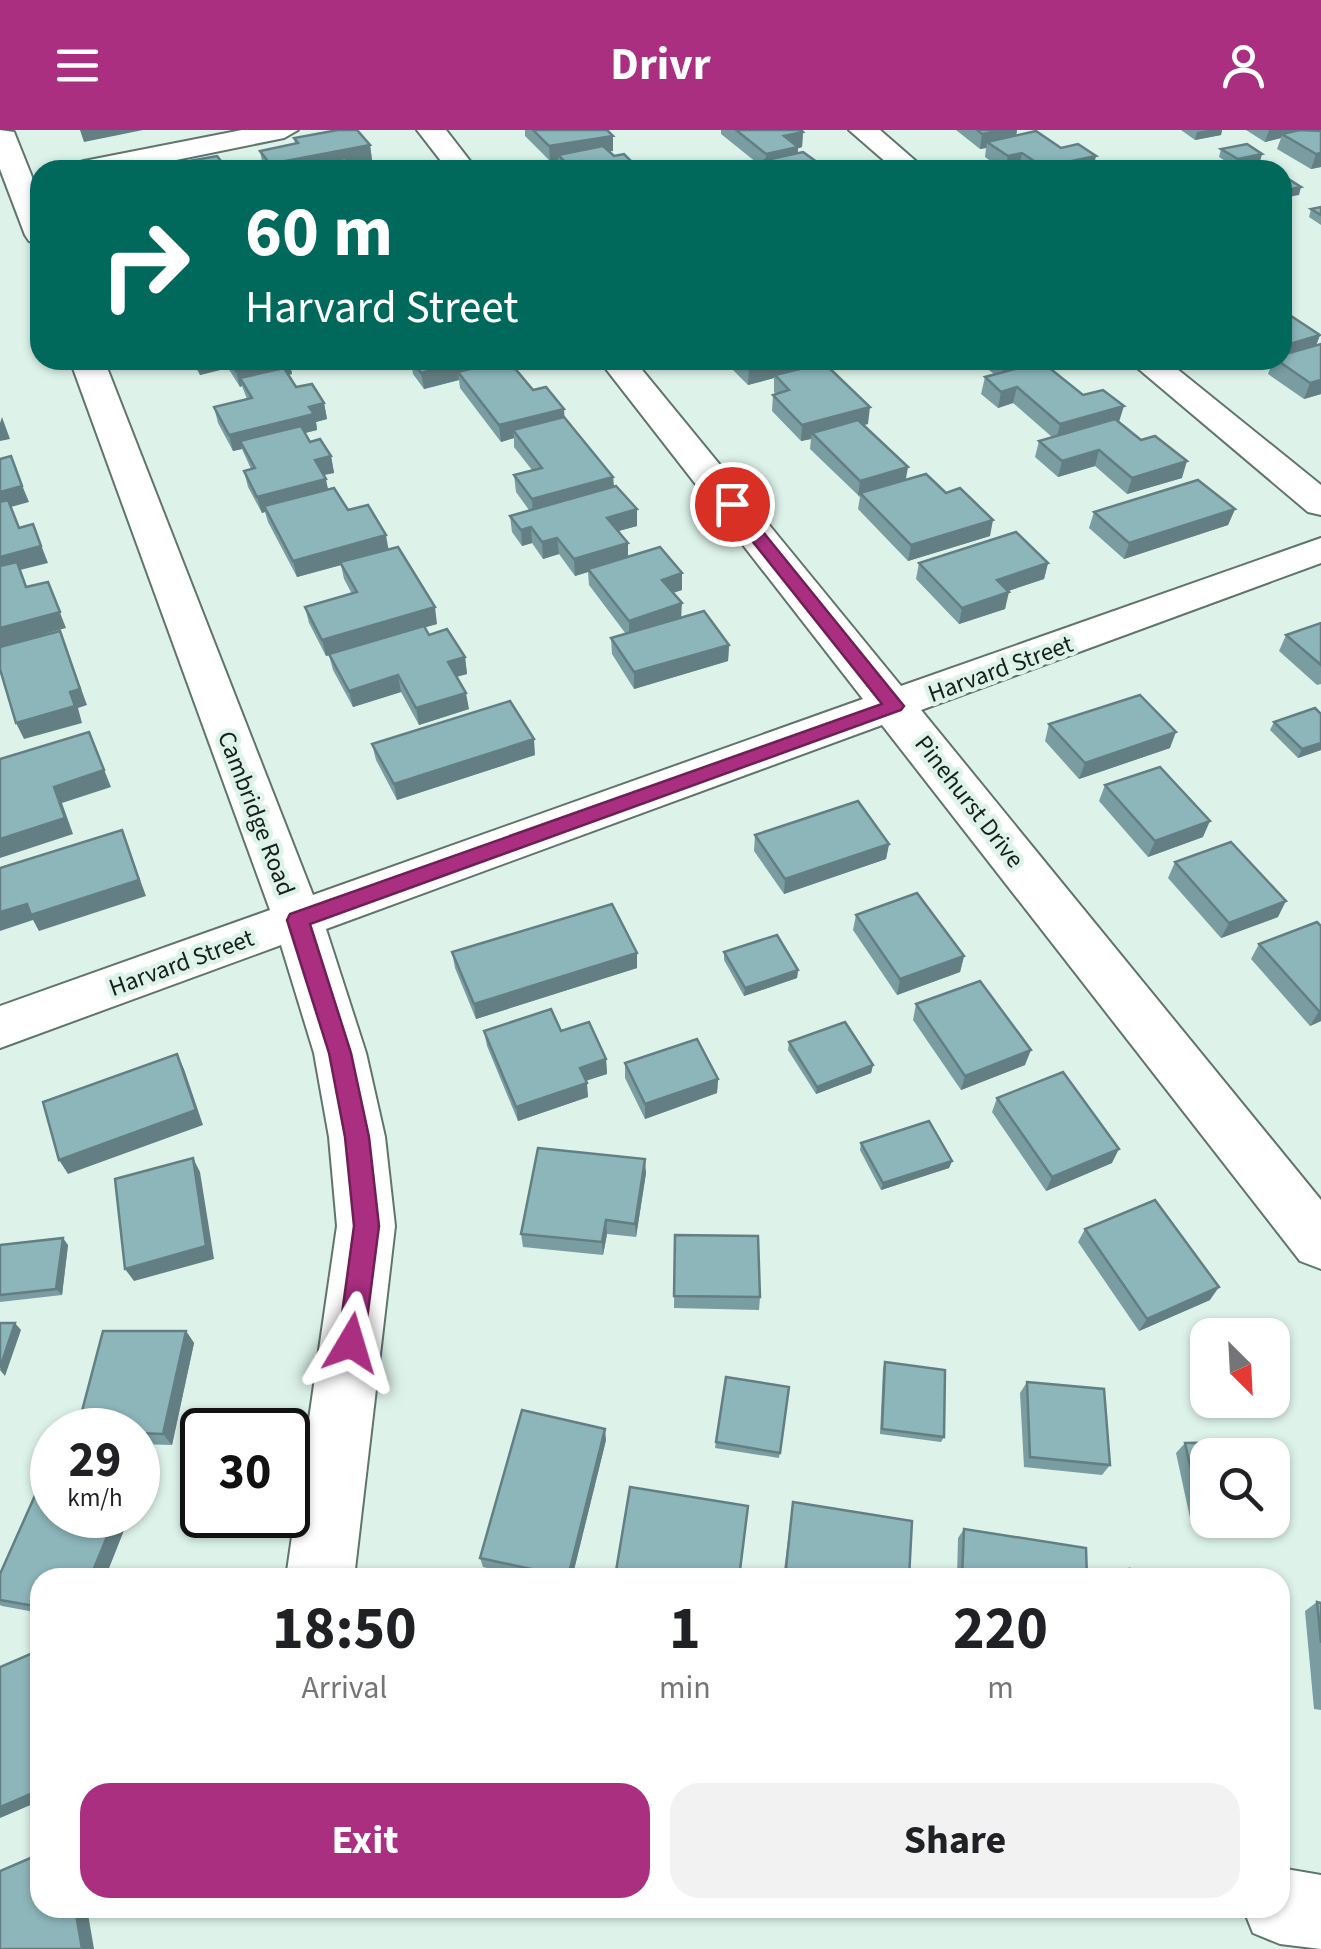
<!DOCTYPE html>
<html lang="en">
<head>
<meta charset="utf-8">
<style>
  body { margin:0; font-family:"Source Sans 3",sans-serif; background:#f2f2f2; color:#202124; height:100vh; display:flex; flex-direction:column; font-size:38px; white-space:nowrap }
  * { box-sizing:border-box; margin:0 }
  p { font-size:32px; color:#757577 }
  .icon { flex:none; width:55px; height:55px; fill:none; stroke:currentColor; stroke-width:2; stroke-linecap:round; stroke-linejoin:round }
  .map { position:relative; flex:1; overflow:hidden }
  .panel { position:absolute; left:30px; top:1438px; width:1260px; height:350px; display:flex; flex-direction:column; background:#fff; border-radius:30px; box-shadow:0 2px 8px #0004 }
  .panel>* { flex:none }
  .top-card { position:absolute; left:30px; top:30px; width:1262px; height:210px; border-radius:30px; box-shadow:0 2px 8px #0004; background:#00695c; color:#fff; overflow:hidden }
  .needle { width:65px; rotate:156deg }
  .controls { position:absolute; left:1190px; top:1188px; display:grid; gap:20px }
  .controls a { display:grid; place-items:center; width:100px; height:100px; border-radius:20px; background:#fff; box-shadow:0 2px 8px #0004; font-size:50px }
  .speed { position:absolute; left:30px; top:1278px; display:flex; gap:20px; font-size:50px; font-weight:700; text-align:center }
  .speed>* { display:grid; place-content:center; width:130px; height:130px; border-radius:50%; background:#fff; box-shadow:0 2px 8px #0004; line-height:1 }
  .speed small { font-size:25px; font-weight:400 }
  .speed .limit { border:5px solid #111; border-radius:15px; background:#fff; color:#111 }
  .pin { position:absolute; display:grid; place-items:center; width:85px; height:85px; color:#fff; margin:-42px; border:5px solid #fff; border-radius:50%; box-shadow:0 2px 10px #0007 }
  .me { position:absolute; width:110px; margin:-55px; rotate:7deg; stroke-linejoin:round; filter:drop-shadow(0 0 8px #0008) }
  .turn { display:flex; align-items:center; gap:35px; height:210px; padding:0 50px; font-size:45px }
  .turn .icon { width:130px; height:130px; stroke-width:2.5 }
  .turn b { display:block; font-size:70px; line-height:85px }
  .eta { display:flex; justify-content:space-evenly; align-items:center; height:170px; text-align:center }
  .eta b { font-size:60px; font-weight:700; line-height:70px }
  .primary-button { display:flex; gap:20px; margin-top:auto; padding:20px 50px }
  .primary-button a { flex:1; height:115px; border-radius:30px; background:#aa2f81; color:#fff; font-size:40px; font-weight:700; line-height:115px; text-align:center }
  .primary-button a+a { background:#f2f2f2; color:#202124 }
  header { display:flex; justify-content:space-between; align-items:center; height:130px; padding:0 50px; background:#aa2f81; color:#fff; font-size:45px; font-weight:700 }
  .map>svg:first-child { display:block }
</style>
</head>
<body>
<header><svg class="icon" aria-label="menu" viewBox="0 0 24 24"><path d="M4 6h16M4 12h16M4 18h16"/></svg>Drivr<svg class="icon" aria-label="person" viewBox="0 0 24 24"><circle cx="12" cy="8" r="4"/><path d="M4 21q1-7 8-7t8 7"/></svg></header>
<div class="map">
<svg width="1321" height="1819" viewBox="0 0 1321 1819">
  <rect width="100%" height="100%" fill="#ddf3ea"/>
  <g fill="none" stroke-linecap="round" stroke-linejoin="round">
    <defs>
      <g id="minor">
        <path d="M0,0L14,2L40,67V114L29,111L25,105L0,39Z"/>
        <path d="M242,0H298L284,8L127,40H70L74,34L84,31Z"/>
        <path d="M417,0H446L477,40H448Z"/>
        <path d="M849,0H880L926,40H895Z"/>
        <path d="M70,230H104L313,765L863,569L599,230H634L901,556L1321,408V433L921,580L1321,1070V1139L1300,1131L882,595L326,799L366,923L385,1007L395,1096L354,1448H286L337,1096L329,1007L314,923L281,815L0,918V876L270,780Z"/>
        <path d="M1128,230H1166L1321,355V385L1308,382Z"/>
        <path d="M1280,1738L1321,1745V1819L1280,1814L1253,1803L1243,1778H1280Z"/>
      </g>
    </defs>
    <use href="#minor" stroke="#60746c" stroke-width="4"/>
    <use href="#minor" fill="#fff" fill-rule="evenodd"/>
  </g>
  <g fill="#799da1">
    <path d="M525,0H607L613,21H610L633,40H559L558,30L550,31L525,6Z"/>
    <path d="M721,0H801L803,2L802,17L798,18V23L821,35L846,40H766L721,4Z"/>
    <path d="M956,0H1017L1016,6L1061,18L1100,40H1022L1019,38L1003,40L985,27L986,18L980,19Z"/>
    <path d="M1181,0H1222L1221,5L1195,10Z"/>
    <path d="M1246,0H1319L1321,37L1311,39L1277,19L1281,8L1265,12Z"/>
    <path d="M294,8L370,15L372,30L350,34L356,40H266L263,36L260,21L295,14Z"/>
    <path d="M1221,19L1262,24L1260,31L1235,37L1219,27Z"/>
    <path d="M1321,77V95L1309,87L1311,79Z"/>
    <path d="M1282,180L1320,205L1316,215L1321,264L1304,269L1268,244L1273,230H1282Z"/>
    <path d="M191,230H289L292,244L288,245L296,257L324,273L327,289L316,292L317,300L305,303L310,312L331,326L334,343L324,345L328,359L348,380L389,419L437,494L425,497L429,505L465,527L467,544L457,547L469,579L419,595L401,562L353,577L333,540L329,525L326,526L309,493L305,477L352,464L344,449L341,435L297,447L268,392L265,382L262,383L248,357L244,341L251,339L242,319L233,321L218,293L214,277L247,269L242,256L240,257L228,238L200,245Z"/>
    <path d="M411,230H519L520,234L513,235L533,260L564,287L613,347L614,356L637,379V396L618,401L628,413V426L682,460L673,463L681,488L729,515L728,531L634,559L612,524L611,508L626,504L589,455L588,442L575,446L559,424L543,429L532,413L522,416L512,402L510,386L529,380L516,362L514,345L532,340L514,317V308L501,312L460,258L459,250L424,259L413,244Z"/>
    <path d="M734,230H843L826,235L868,294L863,295L906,350L990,406L908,431L858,379L860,367L810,319L811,309L801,311L772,281L773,265L776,264L774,262V248L748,255L733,240Z"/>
    <path d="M977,230H1046L1045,234L1118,292L1182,348L1127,364L1095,336L1058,347L1035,327L1039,311L1052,307L1013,273L998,278L981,264L985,247L995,245Z"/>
    <path d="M1235,379L1228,395L1124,429L1089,398L1094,382Z"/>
    <path d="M919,433H1048L1044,449L1008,461L1005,479L959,494L916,449Z"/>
    <path d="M1321,493V554L1317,555L1279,521L1286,505Z"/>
    <path d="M1321,584V620L1298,628L1270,600L1274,592Z"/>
    <path d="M1049,594L1170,618L1079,649L1045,611Z"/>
    <path d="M372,614L535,625L397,670L376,630Z"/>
    <path d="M1105,655L1203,707L1148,727L1099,671Z"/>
    <path d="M755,705L889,714L886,729L784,764L754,721Z"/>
    <path d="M1175,732L1278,787L1221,808L1168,748Z"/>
    <path d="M856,785L964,826L960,842L897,865L853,800Z"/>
    <path d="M1321,796V891L1310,896L1251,829L1259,814Z"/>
    <path d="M452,822L637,823V838L476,889L455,838Z"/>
    <path d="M724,822L798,840L797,848L744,866L724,830Z"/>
    <path d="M916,874L1025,935L961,960L913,890Z"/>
    <path d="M484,901H561L606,929L607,944L586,951L588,967L518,991L487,916Z"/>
    <path d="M789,912L873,935L871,943L816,964L788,920Z"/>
    <path d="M625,933L718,949L717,963L645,989L625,948Z"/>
    <path d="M997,968L1112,1033L1046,1061L992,982Z"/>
    <path d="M861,1013L952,1031L949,1038L881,1060L860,1020Z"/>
    <path d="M646,1043L636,1107L607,1104L603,1125L523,1117L521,1104Z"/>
    <path d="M1085,1099L1210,1170L1139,1201L1078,1112Z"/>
    <path d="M675,1105L760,1167L759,1180L674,1178Z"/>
    <path d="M0,1115H68L62,1165L0,1172Z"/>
    <path d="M186,1201L194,1213L172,1315L138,1314V1300Z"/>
    <path d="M885,1232L944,1307L941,1312L880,1304L883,1238Z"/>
    <path d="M726,1247L789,1257L779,1328L715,1318Z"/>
    <path d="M1027,1252L1110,1335L1102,1345L1024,1337L1020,1263Z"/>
    <path d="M606,1310L572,1448H531L483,1437L480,1428Z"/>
    <path d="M1185,1313L1208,1325V1390H1272V1358L1280,1386L1269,1396L1192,1397L1176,1323Z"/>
    <path d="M793,1372L909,1448H783Z"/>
    <path d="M52,1385H130L105,1448H40V1483L2,1476L0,1475V1444Z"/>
    <path d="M964,1399L1087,1448H957L958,1408Z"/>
    <path d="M1317,1472L1321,1473V1580L1314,1579L1305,1481Z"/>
  </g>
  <g fill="#637f83">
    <path d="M80,0H143L84,12Z"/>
    <path d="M1005,0H1017L1015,12H987L986,18L980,19L982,4Z"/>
    <path d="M1207,0H1222L1221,5L1195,10L1197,2Z"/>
    <path d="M1269,0H1298L1282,4L1281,8L1265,12Z"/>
    <path d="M803,2L802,17L798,18L797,32L766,30L765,39L766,24L784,6Z"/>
    <path d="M613,6V21L562,29L558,25V30L550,31L549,16Z"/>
    <path d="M370,15L372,30L320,40L302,37L303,40H271L270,34Z"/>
    <path d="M1022,23L1019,38L1005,40L1008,26Z"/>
    <path d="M1321,23V37L1311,39L1316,24Z"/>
    <path d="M1262,24L1260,31L1235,37L1238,29Z"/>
    <path d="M1096,26L1093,40H1043V37Z"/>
    <path d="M633,33V40H620V36Z"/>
    <path d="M1301,57L1299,65L1282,68V61Z"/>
    <path d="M1320,205L1314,221L1277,232L1278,230H1282L1283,216Z"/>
    <path d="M196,230H226L228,238L200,245Z"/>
    <path d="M281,230H289L292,244L245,256L240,248L242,256L240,257L236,241Z"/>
    <path d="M470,230H519L520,234L463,248L458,242L459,250L424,259L421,243Z"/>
    <path d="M784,230H843L777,248L775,245L774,248L748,255L749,239Z"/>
    <path d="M1018,230H1046L1045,237L1001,250L1004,234Z"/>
    <path d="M1321,250V264L1304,269L1310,253Z"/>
    <path d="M1017,257L1013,273L998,278L1001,262Z"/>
    <path d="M324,273L327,289L316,292L317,300L244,318L240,311L242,319L233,321L229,305Z"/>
    <path d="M1124,276L1119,292L1056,310L1060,294Z"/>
    <path d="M870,277L868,294L816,307L812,303L811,309L801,311L802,295Z"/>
    <path d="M564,279L565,295L513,300L514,308L501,312L499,295Z"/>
    <path d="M2,287L10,309L0,311V293Z"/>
    <path d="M1099,320L1095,336L1058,347L1062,331Z"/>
    <path d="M331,326L334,343L318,346L315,330Z"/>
    <path d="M1187,331L1182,348L1127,364L1132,348Z"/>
    <path d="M908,337L905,354L860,363L858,367L860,351Z"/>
    <path d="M17,343L29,372L0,380V362Z"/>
    <path d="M613,347L614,363L533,386L532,369Z"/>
    <path d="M326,349L329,365L264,376L265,382L262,383L257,367Z"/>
    <path d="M637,379V396L608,404L607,388Z"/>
    <path d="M1235,379L1228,395L1124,429L1129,413Z"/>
    <path d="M993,390L990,406L908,431L911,415Z"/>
    <path d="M33,394L48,433L0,445V427Z"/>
    <path d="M531,397L532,413L522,416L521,400Z"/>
    <path d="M386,405L389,422L297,447L293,431Z"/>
    <path d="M557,408L559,424L543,429L542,412Z"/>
    <path d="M628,413V429L588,439V442L575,446L574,429Z"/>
    <path d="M1048,433L1044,449L993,466L997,450Z"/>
    <path d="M682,443V460L662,466V450Z"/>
    <path d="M48,452L66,498L0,517V498Z"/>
    <path d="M1009,462L1005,479L959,494L962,478Z"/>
    <path d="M682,473L681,490L629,507V491Z"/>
    <path d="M435,477L437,494L326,526L322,510Z"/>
    <path d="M60,501L87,575L78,578L82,593L24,609L16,593L70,562Z"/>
    <path d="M729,515L728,531L634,559V542Z"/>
    <path d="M465,527L467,544L450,548L448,532Z"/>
    <path d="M398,545L401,562L353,577L349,561Z"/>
    <path d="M466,563L469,579L419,595L416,578Z"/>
    <path d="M89,602L111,657L62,673L73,704L0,728V709L54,657Z"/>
    <path d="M1176,602L1170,618L1079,649L1085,633Z"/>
    <path d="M534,609L535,625L397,670L394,654Z"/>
    <path d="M1321,613V620L1298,628L1302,619Z"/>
    <path d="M1210,691L1203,707L1148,727L1155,711Z"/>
    <path d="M122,700L146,766L39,801L33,790L0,801V782Z"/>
    <path d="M889,714L886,729L784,764L785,749Z"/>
    <path d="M1286,771L1278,787L1221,808L1229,793Z"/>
    <path d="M637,823V838L476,889L474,874Z"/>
    <path d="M964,826L960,842L897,865L900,849Z"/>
    <path d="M798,840L797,848L744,866L745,858Z"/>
    <path d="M1321,880V891L1310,896L1319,881Z"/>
    <path d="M1031,920L1025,935L961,960L965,946Z"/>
    <path d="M177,924L184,939L203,995L68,1044L59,1030Z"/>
    <path d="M606,929L607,944L581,952L580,938Z"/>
    <path d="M873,935L871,943L816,964L817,957Z"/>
    <path d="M718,949L717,963L645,989V974Z"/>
    <path d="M587,953L588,967L518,991L516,977Z"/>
    <path d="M1119,1019L1112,1033L1046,1061L1052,1047Z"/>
    <path d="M193,1028L200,1042L214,1129L134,1151L125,1139Z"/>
    <path d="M645,1029L646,1043L636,1107L635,1094Z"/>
    <path d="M952,1031L949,1038L881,1060L883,1053Z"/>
    <path d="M606,1090L607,1104L603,1125L602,1112Z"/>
    <path d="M63,1108L68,1115L62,1165L56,1159Z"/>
    <path d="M1219,1157L1210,1170L1139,1201L1147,1189Z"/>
    <path d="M15,1193L21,1200L5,1246L0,1240Z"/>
    <path d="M186,1201L194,1213L172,1315L163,1304Z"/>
    <path d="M605,1299L606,1310L572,1448L568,1447Z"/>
    <path d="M116,1385H130L105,1448H90Z"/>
    <path d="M40,1660V1671L0,1688V1677Z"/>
    <path d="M75,1778H87L94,1819H82Z"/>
  </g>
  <g fill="#8db6bb" stroke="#637f83" stroke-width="2.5">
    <path d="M338,0H357L370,15L270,34L260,21L298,13L294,8Z"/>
    <path d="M533,0H607L613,6L549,16Z"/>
    <path d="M736,0H801L803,2L784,6L798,17L766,24Z"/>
    <path d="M977,0H1005L982,4Z"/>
    <path d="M1300,0L1321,1V23L1316,24L1282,4Z"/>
    <path d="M1036,1L1061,18L1078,14L1096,26L1043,37L1022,23L1008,26L987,12Z"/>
    <path d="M1247,14L1262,24L1238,29L1221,19Z"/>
    <path d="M603,16L614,26L624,24L633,33L620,36L624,40H573L558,25Z"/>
    <path d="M803,22L821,35L835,32L846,40H779L766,30Z"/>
    <path d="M217,26L228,40H138Z"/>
    <path d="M345,28L356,40H305L302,37Z"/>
    <path d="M382,36L386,40H365Z"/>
    <path d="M1093,36L1100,40H1076Z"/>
    <path d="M1282,45L1301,57L1282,61Z"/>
    <path d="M1321,77V85L1311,79Z"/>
    <path d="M1282,180L1320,205L1283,216Z"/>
    <path d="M1321,214V250L1310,253L1277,230H1282V225Z"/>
    <path d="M229,230H281L236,241Z"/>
    <path d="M412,230H470L421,243Z"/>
    <path d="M505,230H508L533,260L546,257L564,279L499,295L458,242Z"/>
    <path d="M740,230H784L749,239Z"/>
    <path d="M1000,230H1018L1004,234Z"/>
    <path d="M1042,232L1083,265L1103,260L1124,276L1060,294L1017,257L1001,262L985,247Z"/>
    <path d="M824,233L870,277L802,295L773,265L789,260L775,245Z"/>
    <path d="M284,238L296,257L312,254L324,273L309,277L314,284L229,305L214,277L252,268L240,248Z"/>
    <path d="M564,287L613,347L532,369L514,345L542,338L513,300Z"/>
    <path d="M1115,289L1141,310L1155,306L1187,331L1132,348L1099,320L1062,331L1039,311Z"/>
    <path d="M858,290L908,337L860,351L812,303Z"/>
    <path d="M301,296L310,312L320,309L331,326L315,330L326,349L257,367L244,341L255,338L240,311Z"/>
    <path d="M11,326L22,356L0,362V329Z"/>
    <path d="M926,344L946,363L960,358L993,390L911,415L860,363Z"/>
    <path d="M1198,350L1235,379L1129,413L1094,382Z"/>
    <path d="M616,356L637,379L607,388L628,413L574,429L557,408L542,412L531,397L521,400L510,386Z"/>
    <path d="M334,358L348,380L368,375L386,405L293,431L264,376Z"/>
    <path d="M8,370L19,398L33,394L41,416L0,427V372Z"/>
    <path d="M1016,402L1048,433L997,450L1009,462L962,478L919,433Z"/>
    <path d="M398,417L435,477L322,510L305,477L357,462L340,432Z"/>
    <path d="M660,417L682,443L662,450L682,473L629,491L588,439Z"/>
    <path d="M17,432L26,457L48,452L60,482L0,498V436Z"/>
    <path d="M704,481L729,515L634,542L611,508Z"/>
    <path d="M1321,493V535L1286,505Z"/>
    <path d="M424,496L429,505L447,499L465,527L448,532L466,563L416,578L398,545L349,561L329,524Z"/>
    <path d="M60,501L80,559L70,562L75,576L16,593L0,539V517Z"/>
    <path d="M1140,565L1176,602L1085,633L1049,594Z"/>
    <path d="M510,571L534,609L394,654L372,614Z"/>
    <path d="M1315,578L1321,584V613L1302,619L1274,592Z"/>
    <path d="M89,602L104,640L54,657L65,688L0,709V629Z"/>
    <path d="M1160,637L1210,691L1155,711L1105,655Z"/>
    <path d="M858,671L889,714L785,749L755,705Z"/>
    <path d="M122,700L139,750L31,785L27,774L0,782V738Z"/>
    <path d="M1231,712L1286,771L1229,793L1175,732Z"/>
    <path d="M917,763L964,826L900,849L856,785Z"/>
    <path d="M612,774L637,823L474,874L452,822Z"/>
    <path d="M1317,792L1321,796V880L1319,881L1259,814Z"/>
    <path d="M777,805L798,840L745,858L724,822Z"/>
    <path d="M980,851L1031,920L965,946L916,874Z"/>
    <path d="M551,879L561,901L589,892L606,929L580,938L587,953L516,977L484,901Z"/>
    <path d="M845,892L873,935L817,957L789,912Z"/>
    <path d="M697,909L718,949L645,974L625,933Z"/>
    <path d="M177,924L196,980L59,1030L43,972Z"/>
    <path d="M1063,942L1119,1019L1052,1047L997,968Z"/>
    <path d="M929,991L952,1031L883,1053L861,1013Z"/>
    <path d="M538,1018L645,1029L635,1094L606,1090L602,1112L521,1104Z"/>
    <path d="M193,1028L206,1116L125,1139L115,1049Z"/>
    <path d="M1155,1070L1219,1157L1147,1189L1085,1099Z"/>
    <path d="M675,1105L758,1106L760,1167L674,1166Z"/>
    <path d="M63,1108L56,1159L0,1165V1115Z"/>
    <path d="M0,1193H15L0,1238Z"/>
    <path d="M103,1201H186L163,1304L138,1303V1300H77Z"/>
    <path d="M885,1232L945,1240L944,1307L882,1299Z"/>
    <path d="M726,1247L789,1257L780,1323L716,1312Z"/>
    <path d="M1027,1252L1104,1259L1110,1335L1030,1327Z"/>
    <path d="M522,1280L605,1299L568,1447L480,1428Z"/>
    <path d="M1260,1312L1264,1325H1208V1388H1202L1185,1313Z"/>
    <path d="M45,1343L52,1345V1385H116L90,1448H40V1477L0,1470V1444Z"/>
    <path d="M630,1357L748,1376L739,1448L615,1447Z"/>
    <path d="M1272,1358L1280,1386L1272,1387Z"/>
    <path d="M793,1372L912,1391L909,1448H785Z"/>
    <path d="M964,1399L1086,1418L1087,1448H962Z"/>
    <path d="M1130,1439L1182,1448H1130Z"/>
    <path d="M1317,1472L1321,1473V1513Z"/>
    <path d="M40,1520V1660L0,1677V1537Z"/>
    <path d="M40,1724V1778H75L82,1819H0V1741Z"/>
  </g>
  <path fill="#aa2f81" stroke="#6e1f54" stroke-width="2.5" d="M726,371H738L904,576L901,580L310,794L351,923L369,1007L379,1096L364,1213L361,1221L351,1225L342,1221L338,1213L354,1096L345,1007L329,923L287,790L290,784L882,574L726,378Z"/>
  <g text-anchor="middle" stroke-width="9" stroke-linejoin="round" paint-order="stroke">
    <g font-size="25" fill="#171f1c" stroke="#ddf3ea">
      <text transform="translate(1000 538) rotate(-20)" y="9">Harvard Street</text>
      <text transform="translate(970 671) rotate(52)" y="9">Pinehurst Drive</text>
      <text transform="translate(257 683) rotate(69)" y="9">Cambridge Road</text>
      <text transform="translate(181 832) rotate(-20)" y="9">Harvard Street</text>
    </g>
  </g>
</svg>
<div class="controls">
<a><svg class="needle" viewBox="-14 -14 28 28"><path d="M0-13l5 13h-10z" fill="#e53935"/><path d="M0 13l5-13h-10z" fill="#757577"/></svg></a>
<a><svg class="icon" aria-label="search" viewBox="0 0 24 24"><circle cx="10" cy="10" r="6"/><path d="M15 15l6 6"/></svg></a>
</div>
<div class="speed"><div>29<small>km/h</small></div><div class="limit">30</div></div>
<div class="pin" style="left:732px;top:374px;background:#d93025"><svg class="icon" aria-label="arrive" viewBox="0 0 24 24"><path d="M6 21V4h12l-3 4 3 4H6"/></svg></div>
<svg class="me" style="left:351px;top:1213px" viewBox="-20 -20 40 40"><path d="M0-17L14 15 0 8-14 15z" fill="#aa2f81" stroke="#fff" stroke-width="4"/></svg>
<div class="top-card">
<div class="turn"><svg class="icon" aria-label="right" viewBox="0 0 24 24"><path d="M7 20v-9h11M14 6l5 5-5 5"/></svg><div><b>60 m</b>Harvard Street</div></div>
</div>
<section class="panel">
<div class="eta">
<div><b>18:50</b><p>Arrival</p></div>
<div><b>1</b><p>min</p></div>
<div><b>220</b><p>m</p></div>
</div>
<div class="primary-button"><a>Exit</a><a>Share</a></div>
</section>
</div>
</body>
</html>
